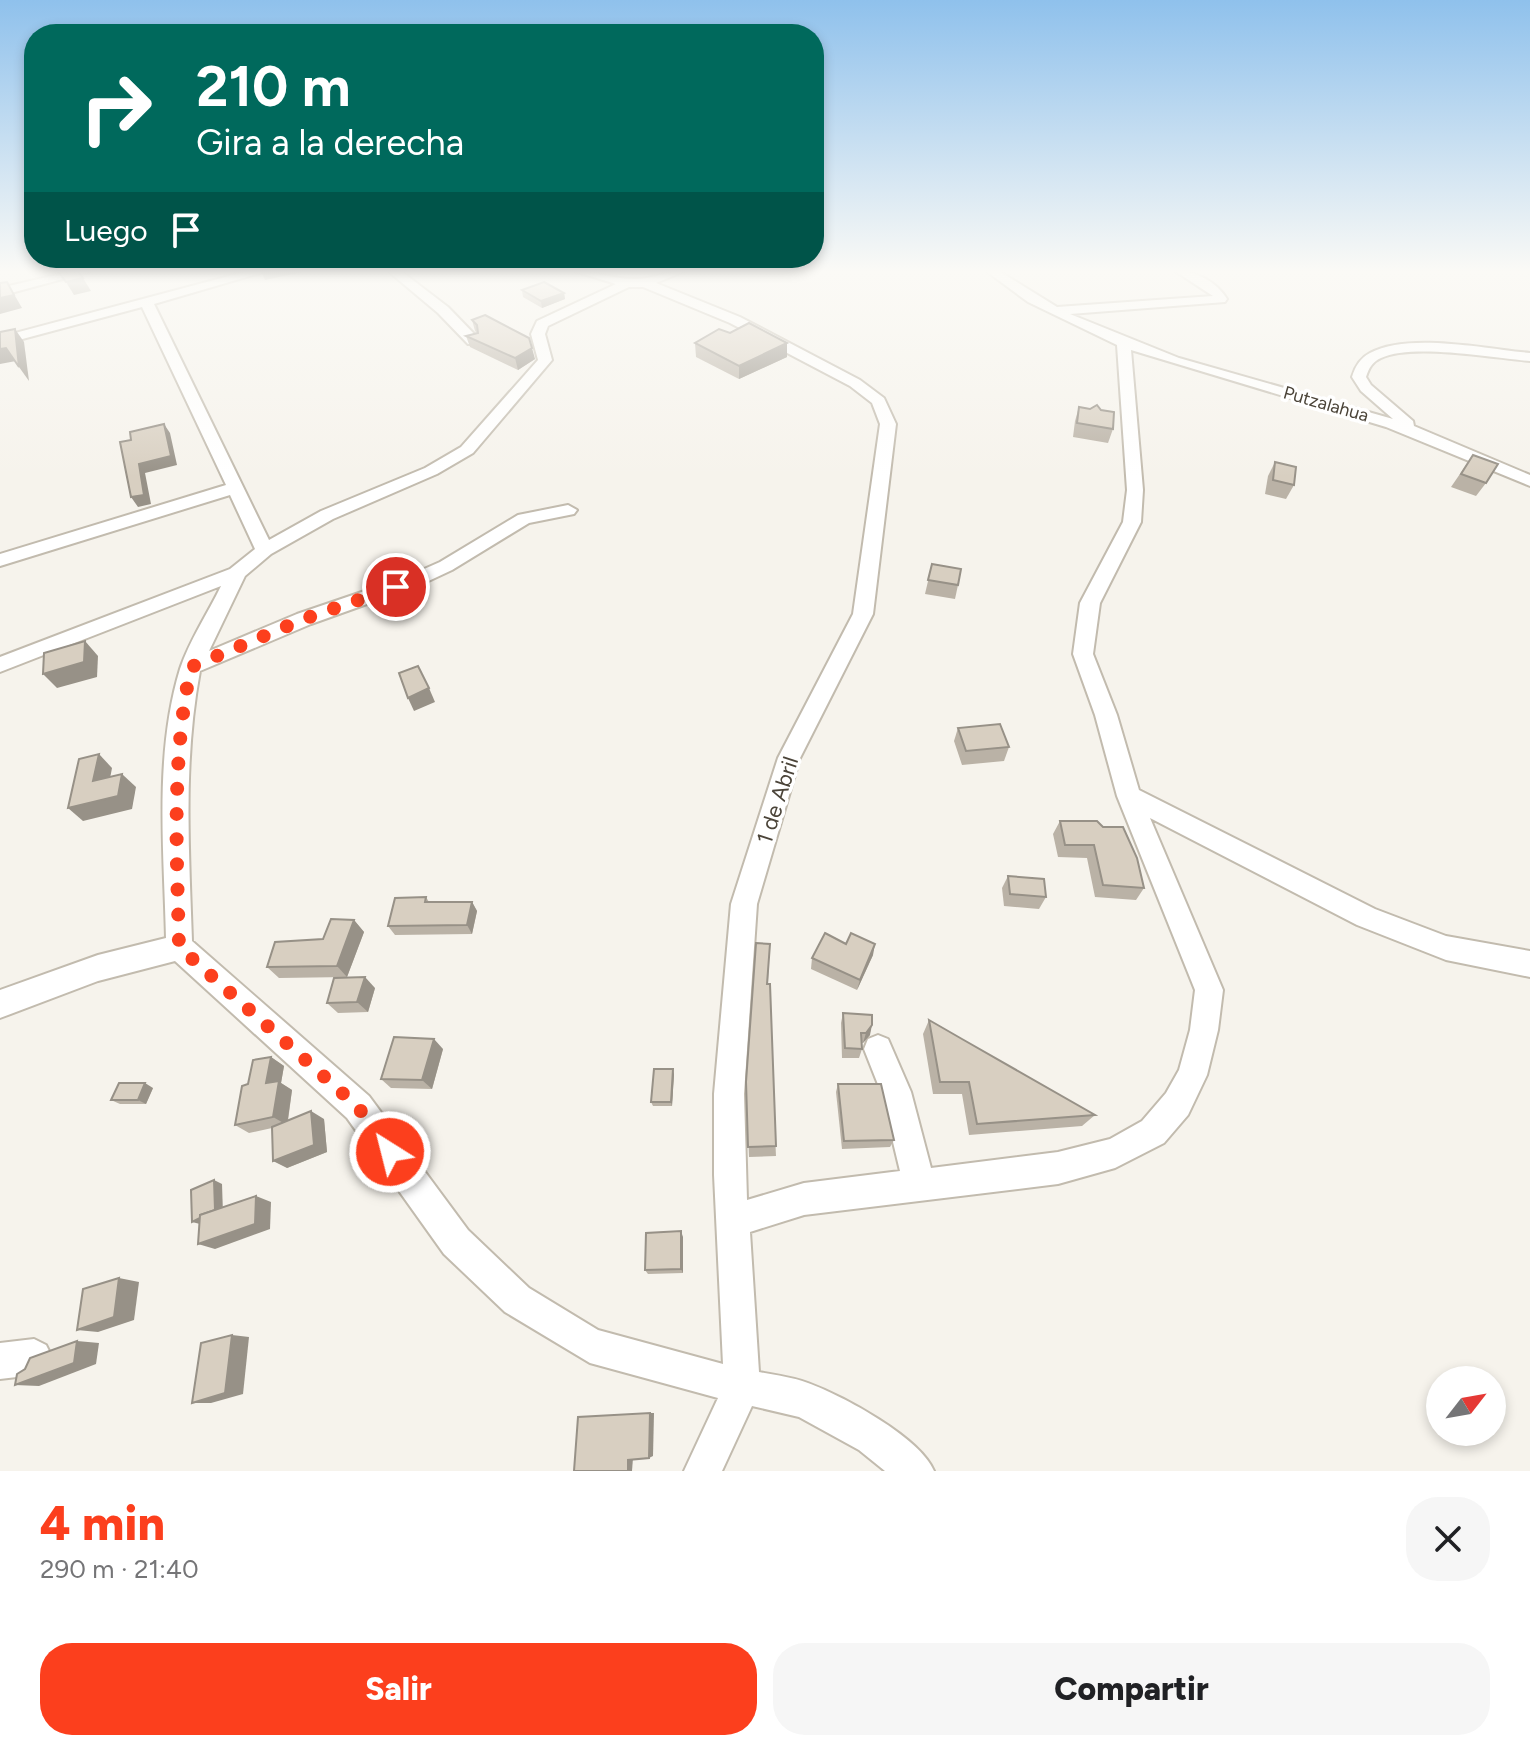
<!DOCTYPE html>
<html lang="es">
<head>
<meta charset="utf-8">
<style>
  body { margin:0; font-family:Figtree,sans-serif; background:#f6f6f6; color:#202124; height:100vh; display:flex; flex-direction:column; font-size:30px; white-space:nowrap }
  * { box-sizing:border-box; margin:0 }
  p { font-size:26px; color:#757577 }
  .icon { flex:none; width:44px; height:44px; fill:none; stroke:currentColor; stroke-width:2; stroke-linecap:round; stroke-linejoin:round }
  .map { position:relative; height:1471px; overflow:hidden }
  .sheet { display:flex; flex-direction:column; background:#fff; flex:1 }
  .sheet>* { flex:none }
  .hud { position:absolute; left:24px; top:24px; width:800px; height:244px; border-radius:32px; box-shadow:0 4px 12px #0003; background:#00695c; color:#fff; overflow:hidden }
  .needle { width:52px; rotate:59deg }
  .fabs { position:absolute; left:1426px; top:1366px; display:grid; gap:16px }
  .fabs a { display:grid; place-items:center; width:80px; height:80px; border-radius:50%; background:#fff; box-shadow:0 4px 12px #0003; font-size:40px }
  .pin { position:absolute; display:grid; place-items:center; width:68px; height:68px; color:#fff; margin:-34px; border:4px solid #fff; border-radius:50%; box-shadow:0 2px 8px #0007 }
  .me { position:absolute; width:88px; margin:-44px; rotate:324deg; stroke-linejoin:round; filter:drop-shadow(0 0 6px #0008) }
  .turn { display:flex; align-items:center; gap:28px; height:168px; padding:0 40px; font-size:36px }
  .turn .icon { width:104px; height:104px; stroke-width:2.5 }
  .turn b { display:block; font-size:56px; line-height:68px }
  .then { display:flex; align-items:center; height:76px; padding:0 40px; background:#0003; gap:16px; font-size:30px }
  .round { display:grid; place-items:center; flex:none; width:84px; height:84px; border-radius:32px; background:#f6f6f6 }
  .head { display:flex; align-items:center; justify-content:space-between; height:136px; padding:0 40px }
  h1 { font-size:48px; font-weight:800; line-height:60px; color:#fc3f1d }
  .cta { display:flex; gap:16px; margin-top:auto; padding:16px 40px }
  .cta a { flex:1; height:92px; border-radius:32px; background:#fc3f1d; color:#fff; font-size:32px; font-weight:800; line-height:92px; text-align:center }
  .cta a+a { background:#f6f6f6; color:#202124 }
  .map>svg:first-child { display:block }
</style>
</head>
<body>
<div class="map">
<svg width="1530" height="1471" viewBox="0 0 1530 1471">
  <rect width="100%" height="100%" fill="#f6f3ec"/>
  <g fill="none" stroke-linecap="round" stroke-linejoin="round">
    <defs>
      <g id="minor">
        <path d="M73,271H92L0,296V288Z"/>
        <path d="M248,271H267L154,304L269,540L321,511L425,468L461,447L538,360L531,334L537,321L616,284L574,271C595,271 613,279 633,279C651,280 666,271 685,271L656,283L740,317L860,380L884,398L896,424L873,614L800,758L757,904L744,1094L747,1200L804,1183L900,1171L881,1092L864,1049L868,1039L878,1035L888,1039L911,1092L931,1168L1058,1152L1110,1139L1142,1121L1166,1093L1179,1070L1190,1030L1195,990L1117,796L1095,715L1073,654L1080,603L1123,522L1127,490L1117,345L1028,302L986,271H999L1057,307L1213,296L1175,271C1195,270 1217,282 1227,299L1225,302L1070,314L1179,358L1393,419L1361,391L1352,377C1355,367 1360,358 1370,353C1408,332 1487,349 1530,353V361C1494,358 1412,343 1381,358C1372,362 1369,368 1366,377L1371,385L1413,421L1414,426L1530,475V486L1386,427L1131,350L1143,490L1141,522L1100,603L1093,654L1117,715L1139,790L1375,909L1446,936L1530,951V977L1446,960L1357,925L1150,818L1223,990L1218,1030L1207,1075L1188,1115L1164,1143L1115,1168L1058,1184L804,1215L750,1232L759,1372C775,1375 792,1377 808,1383C843,1396 920,1437 934,1471H885L859,1450L799,1417L752,1406L722,1471H684L718,1398L590,1363L505,1312L444,1254L347,1118L175,961L98,981L0,1018V990L98,955L166,938C164,850 154,754 180,669C189,641 208,613 221,586L0,672V657L230,569L255,549L230,495L0,566V554L226,485L142,307L0,345V337ZM629,287H643L730,323L850,386L872,403L880,424L853,614L778,758L731,904L714,1094V1175L723,1364L598,1330L529,1288L468,1230L369,1096L192,941C189,850 183,761 200,671L311,624L420,585L452,570L529,523L574,514L577,510L568,505L518,515L440,562L406,577L297,614L209,651L245,576L271,554L333,519L437,474L473,453L552,360L545,334L548,326Z"/>
        <path d="M388,271H401L448,307L478,338V344H468L438,313Z"/>
        <path d="M34,1339L46,1345L52,1357L46,1369L34,1375L0,1379V1343Z"/>
      </g>
    </defs>
    <use href="#minor" stroke="#c2bbae" stroke-width="4"/>
    <use href="#minor" fill="#fff" fill-rule="evenodd"/>
  </g>
  <g fill="#bab2a6">
    <path d="M522,290L564,293L565,299L542,308L523,297Z"/>
    <path d="M472,320L535,359L518,370L470,347L466,336L477,333L475,331Z"/>
    <path d="M730,333L787,343V357L739,379L696,357L695,343Z"/>
    <path d="M1079,407L1113,429L1108,443L1073,437L1075,421Z"/>
    <path d="M1473,455L1486,483L1476,496L1451,487Z"/>
    <path d="M1275,462L1294,485L1286,499L1265,494L1268,476Z"/>
    <path d="M932,564L958,585L955,599L925,594Z"/>
    <path d="M958,728L1009,747L1004,761L962,765L954,741Z"/>
    <path d="M1060,821H1097L1144,888L1136,900L1095,897L1087,858L1058,857L1053,834Z"/>
    <path d="M1008,876L1046,897L1039,909L1004,906L1002,888Z"/>
    <path d="M426,897L429,902H472L477,911L472,934L395,935L388,926Z"/>
    <path d="M354,920L364,932L347,977L279,978L267,967L323,939Z"/>
    <path d="M846,944L873,955L857,990L811,969L812,958Z"/>
    <path d="M769,960L768,984L776,1156L749,1157L746,1082Z"/>
    <path d="M375,988L368,1012L338,1013L327,1003Z"/>
    <path d="M843,1013L870,1035L863,1043H861L862,1049L859,1058H842L841,1023Z"/>
    <path d="M929,1020L1095,1115L1082,1126L969,1135L962,1094H933L923,1034Z"/>
    <path d="M443,1049L432,1089L391,1088L381,1079Z"/>
    <path d="M271,1057L284,1066L281,1083L292,1090L288,1121L324,1119L327,1152L287,1168L272,1128L249,1133L235,1125L248,1084Z"/>
    <path d="M674,1074L672,1106H653L651,1102Z"/>
    <path d="M838,1084L894,1140L890,1147L842,1149L836,1092Z"/>
    <path d="M153,1088L146,1104H120L111,1100Z"/>
    <path d="M683,1237V1273L648,1274L645,1270Z"/>
  </g>
  <g fill="#979187">
    <path d="M261,271H308L265,280Z"/>
    <path d="M83,278L91,291L74,295L66,282Z"/>
    <path d="M7,282L22,308L0,314V298Z"/>
    <path d="M564,293L565,299L542,308L541,301Z"/>
    <path d="M15,329L24,342L29,381L19,367Z"/>
    <path d="M787,343V357L739,379V366Z"/>
    <path d="M6,348L16,361L0,364V349Z"/>
    <path d="M532,348L535,359L518,370L515,358Z"/>
    <path d="M164,424L170,433L177,465L145,473L151,504L138,507L131,497L139,464Z"/>
    <path d="M85,641L98,656L97,677L57,688L43,674Z"/>
    <path d="M429,688L435,702L414,711L408,698Z"/>
    <path d="M99,754L112,768L107,794L93,781Z"/>
    <path d="M122,774L136,787L132,809L83,821L68,808Z"/>
    <path d="M472,902L477,911L472,934L467,925Z"/>
    <path d="M354,920L364,932L347,977L337,966Z"/>
    <path d="M875,944L873,955L857,990L860,980Z"/>
    <path d="M365,977L375,988L368,1012L357,1002Z"/>
    <path d="M872,1025L870,1035L863,1043L866,1033Z"/>
    <path d="M434,1039L443,1049L432,1089L422,1080Z"/>
    <path d="M271,1057L284,1066L281,1083L292,1090L287,1125L273,1117L266,1083Z"/>
    <path d="M673,1069L674,1074L672,1106L671,1102Z"/>
    <path d="M145,1083L153,1088L146,1104L138,1100Z"/>
    <path d="M311,1111L324,1119L327,1152L287,1168L273,1161Z"/>
    <path d="M214,1180L222,1184L223,1214L200,1224L192,1222Z"/>
    <path d="M256,1196L271,1202L270,1229L215,1249L198,1244Z"/>
    <path d="M681,1231L683,1237V1273L681,1269Z"/>
    <path d="M119,1278L139,1282L134,1320L98,1332L77,1330Z"/>
    <path d="M232,1335L249,1337L243,1394L211,1403H192Z"/>
    <path d="M77,1341L99,1343L96,1364L39,1386L15,1385Z"/>
    <path d="M650,1413H654L653,1456L649,1458Z"/>
    <path d="M633,1458L632,1471H628V1460Z"/>
  </g>
  <g fill="#d8cfc1" stroke="#979187" stroke-width="2">
    <path d="M58,271H78L83,278L66,282Z"/>
    <path d="M7,282L14,295L0,298V283Z"/>
    <path d="M544,282L564,293L541,301L522,290Z"/>
    <path d="M485,315L529,338L532,348L515,358L466,336L478,333L477,325L472,320Z"/>
    <path d="M749,323L787,343L739,366L695,343L719,329L730,333Z"/>
    <path d="M15,329L19,367L6,348L0,349V332Z"/>
    <path d="M1097,405L1101,410L1114,412L1113,429L1077,423L1079,407L1090,409Z"/>
    <path d="M164,424L171,456L139,464L144,495L131,497L120,442L131,440L130,432Z"/>
    <path d="M1473,455L1498,464L1486,483L1461,474Z"/>
    <path d="M1275,462L1296,467L1294,485L1273,480Z"/>
    <path d="M932,564L961,569L958,585L928,580Z"/>
    <path d="M85,641L84,662L43,674L44,653Z"/>
    <path d="M418,666L429,688L408,698L399,673Z"/>
    <path d="M1000,724L1009,747L966,751L958,728Z"/>
    <path d="M99,754L93,781L122,774L118,796L68,808L79,759Z"/>
    <path d="M1060,821H1097L1103,827H1123L1137,858L1144,888L1103,885L1094,845H1065Z"/>
    <path d="M1008,876L1044,879L1046,897L1010,894Z"/>
    <path d="M426,897L425,902H472L467,925L388,926L395,898Z"/>
    <path d="M331,919L354,920L337,966L267,967L275,942L323,939Z"/>
    <path d="M825,933L846,944L851,933L875,944L860,980L812,958Z"/>
    <path d="M756,943L770,944L767,984H770L776,1146L748,1147L746,1082Z"/>
    <path d="M365,977L357,1002L327,1003L334,978Z"/>
    <path d="M843,1013L872,1015V1025L866,1033H861L862,1049L845,1048Z"/>
    <path d="M929,1020L962,1039L1095,1115L977,1124L969,1082H940Z"/>
    <path d="M394,1037L434,1039L422,1080L381,1079Z"/>
    <path d="M271,1057L266,1083L279,1081L273,1117L235,1125L242,1086L248,1084L253,1060Z"/>
    <path d="M654,1069H673L671,1102H651Z"/>
    <path d="M119,1083H145L138,1100H111Z"/>
    <path d="M838,1084H881L894,1140L844,1141Z"/>
    <path d="M311,1111L314,1145L273,1161L272,1127Z"/>
    <path d="M214,1180L215,1210L200,1215V1218L192,1222L191,1190Z"/>
    <path d="M256,1196L255,1224L198,1244L200,1215Z"/>
    <path d="M681,1231V1269L645,1270L646,1233Z"/>
    <path d="M119,1278L114,1317L77,1330L83,1289Z"/>
    <path d="M232,1335L225,1393L192,1403L201,1343Z"/>
    <path d="M77,1341L74,1363L15,1385L17,1374L25,1369L30,1358Z"/>
    <path d="M650,1413L649,1458L628,1460V1471H574L578,1417Z"/>
  </g>
  <linearGradient id="sky" x2="0" y2="1"><stop stop-color="#8fc1ec"/><stop offset="0.57" stop-color="#fbfaf6"/><stop offset="1" stop-color="#fbfaf6" stop-opacity="0"/></linearGradient>
  <rect width="1530" height="477" fill="url(#sky)"/>
  <g fill="none" stroke-linecap="round" stroke-linejoin="round">
    <path stroke="#fc3f1d" stroke-width="14" stroke-dasharray="0 25.2" d="M390,1152L358,1107L179,947C177,852 171,760 191,667L304,619L396,587"/>
  </g>
  <g text-anchor="middle" stroke-width="7" stroke-linejoin="round" paint-order="stroke">
    <g font-size="18" fill="#4b4439" stroke="#fff">
      <text transform="translate(1326 404) rotate(16)" y="6">Putzalahua</text>
    </g>
    <g font-size="22" fill="#4b4439" stroke="#fff">
      <text transform="translate(777 800) rotate(-72)" y="8">1 de Abril</text>
    </g>
  </g>
</svg>
<div class="fabs">
<a><svg class="needle" viewBox="-14 -14 28 28"><path d="M0-13l5 13h-10z" fill="#e53935"/><path d="M0 13l5-13h-10z" fill="#757577"/></svg></a>
</div>
<div class="pin" style="left:396px;top:587px;background:#d93025"><svg class="icon" aria-label="arrive" viewBox="0 0 24 24"><path d="M6 21V4h12l-3 4 3 4H6"/></svg></div>
<svg class="me" style="left:390px;top:1152px" viewBox="-20 -20 40 40"><circle r="17" fill="#fc3f1d" stroke="#fff" stroke-width="3"/><path d="M0-11L8 9 0 5-8 9z" fill="#fff"/></svg>
<div class="hud">
<div class="turn"><svg class="icon" aria-label="right" viewBox="0 0 24 24"><path d="M7 20v-9h11M14 6l5 5-5 5"/></svg><div><b>210 m</b>Gira a la derecha</div></div>
<div class="then">Luego<svg class="icon" aria-label="arrive" viewBox="0 0 24 24"><path d="M6 21V4h12l-3 4 3 4H6"/></svg></div>
</div>
</div>
<section class="sheet">
<div class="head"><div><h1>4 min</h1><p>290 m · 21:40</p></div><a class="round"><svg class="icon" aria-label="close" viewBox="0 0 24 24"><path d="M6 6l12 12M18 6L6 18"/></svg></a></div>
<div class="cta"><a>Salir</a><a>Compartir</a></div>
</section>
</body>
</html>
